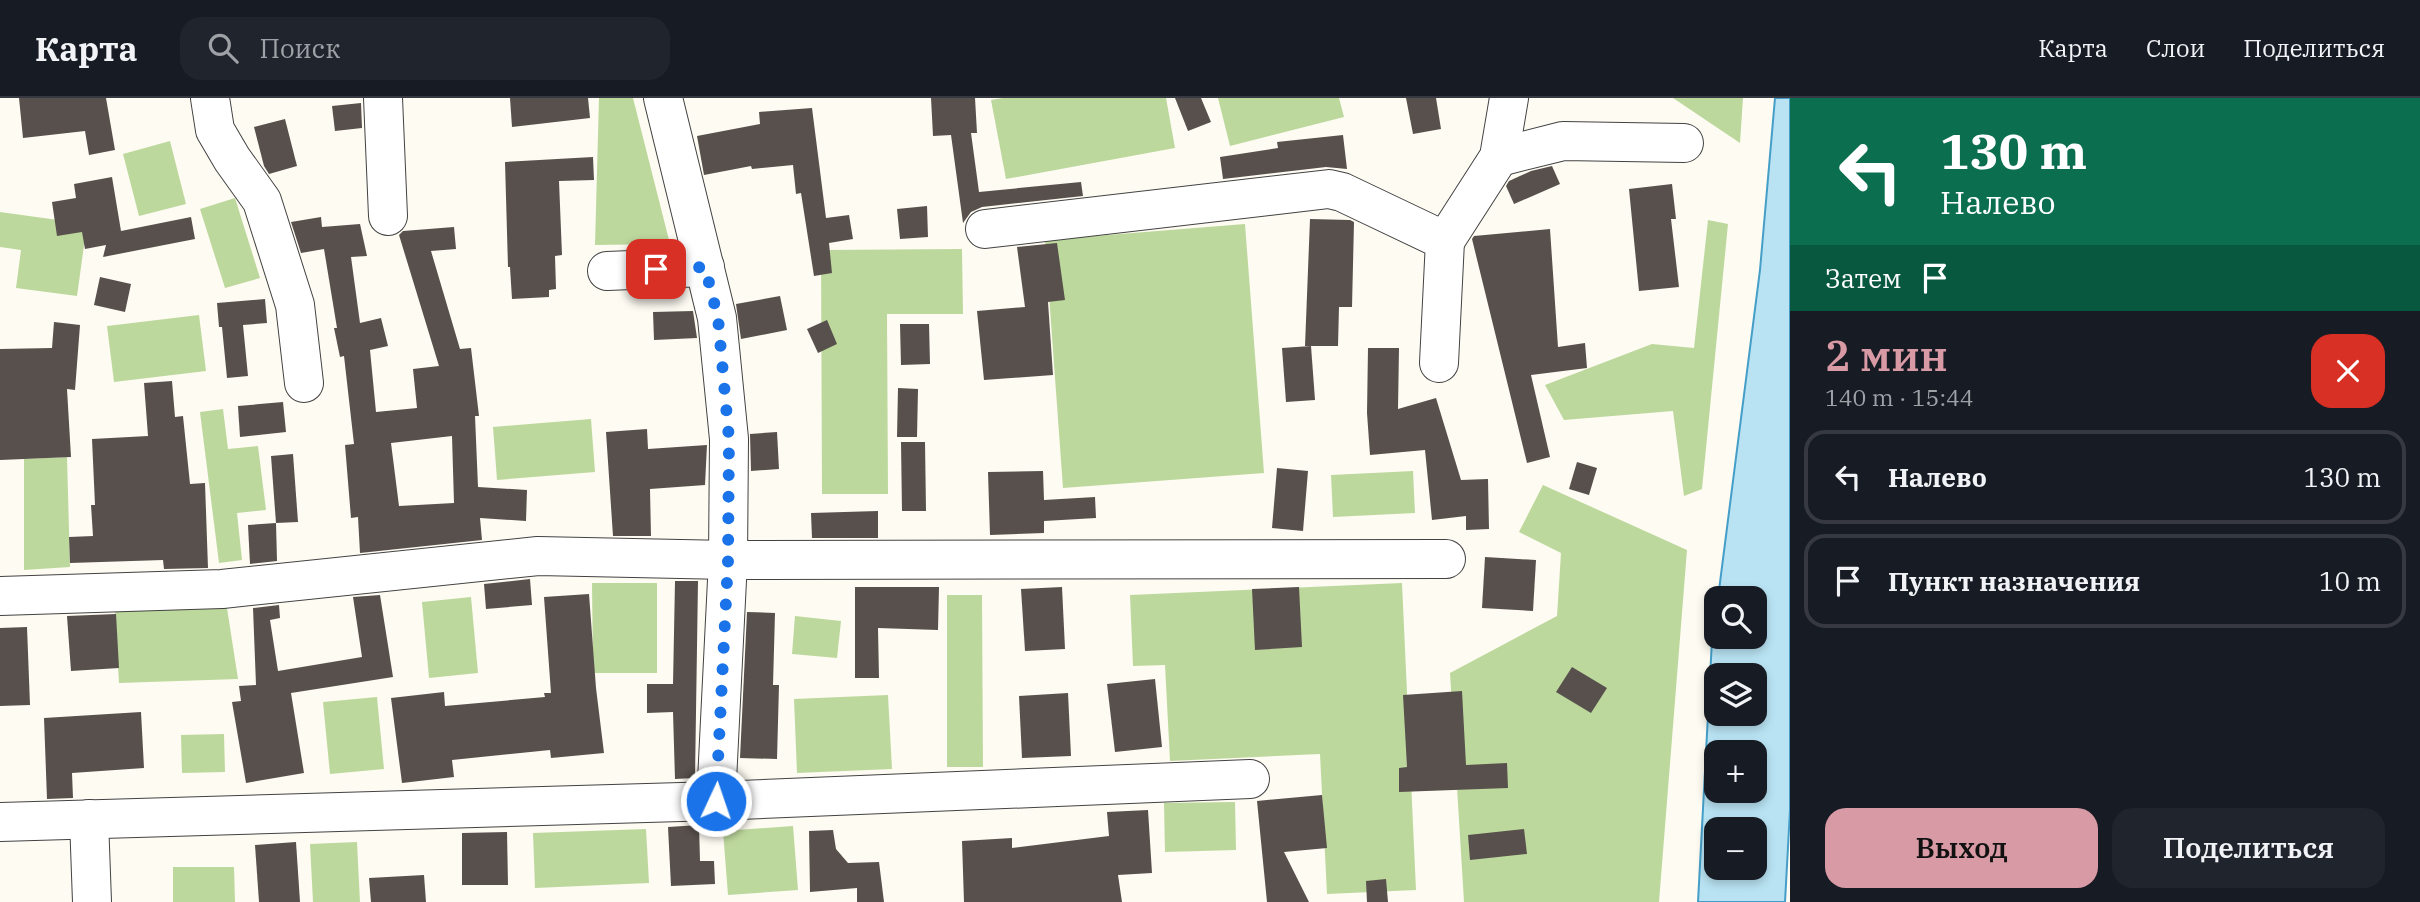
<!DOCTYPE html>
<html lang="ru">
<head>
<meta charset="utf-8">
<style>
  body { margin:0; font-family:"IBM Plex Serif",serif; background:#20242c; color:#f1f3f6; height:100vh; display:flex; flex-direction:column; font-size:26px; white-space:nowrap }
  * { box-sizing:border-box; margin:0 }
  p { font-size:23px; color:#9ea1a6 }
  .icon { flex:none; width:38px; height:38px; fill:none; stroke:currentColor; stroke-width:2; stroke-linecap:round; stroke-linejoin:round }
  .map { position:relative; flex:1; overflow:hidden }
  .panel { display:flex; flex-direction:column; background:#171b24; width:630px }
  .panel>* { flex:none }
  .top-card { background:#0b6e4f; color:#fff; overflow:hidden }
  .fabs { position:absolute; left:1704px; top:488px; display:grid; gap:14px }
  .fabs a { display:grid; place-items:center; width:63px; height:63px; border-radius:14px; background:#171b24; box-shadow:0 4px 10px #0003; font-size:35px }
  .pin { position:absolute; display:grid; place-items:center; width:60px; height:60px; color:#fff; margin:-30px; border-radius:14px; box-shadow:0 4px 10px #0006 }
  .me { position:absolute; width:77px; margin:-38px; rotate:3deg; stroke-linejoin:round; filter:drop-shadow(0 0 5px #0008) }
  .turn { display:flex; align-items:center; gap:24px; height:147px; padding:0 35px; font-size:32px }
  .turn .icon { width:91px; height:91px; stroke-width:2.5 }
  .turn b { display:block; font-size:49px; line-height:60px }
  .then { display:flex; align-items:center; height:66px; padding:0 35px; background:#0003; gap:14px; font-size:26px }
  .round { display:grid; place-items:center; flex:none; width:74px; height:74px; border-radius:21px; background:#20242c }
  .headline { display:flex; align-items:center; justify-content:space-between; height:119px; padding:0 35px }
  h1 { font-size:42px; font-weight:600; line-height:52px; color:#d89aa4 }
  .action { display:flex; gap:14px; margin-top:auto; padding:14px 35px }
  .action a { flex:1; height:80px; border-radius:21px; background:#d89aa4; color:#111; font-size:28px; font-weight:600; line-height:80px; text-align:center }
  .action a+a { background:#20242c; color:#f1f3f6 }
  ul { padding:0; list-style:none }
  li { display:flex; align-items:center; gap:21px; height:94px; margin:0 14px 10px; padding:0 21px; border:4px solid #363941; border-radius:21px }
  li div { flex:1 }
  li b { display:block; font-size:26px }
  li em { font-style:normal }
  header { display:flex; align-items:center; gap:42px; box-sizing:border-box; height:98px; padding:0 35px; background:#171b24; border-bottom:2px solid #363941 }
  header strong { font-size:33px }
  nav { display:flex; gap:38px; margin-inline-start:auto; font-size:24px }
  .search { width:490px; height:63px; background:#20242c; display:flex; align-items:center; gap:18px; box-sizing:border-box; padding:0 24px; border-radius:21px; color:#9ea1a6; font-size:26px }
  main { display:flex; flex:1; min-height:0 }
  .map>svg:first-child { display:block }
</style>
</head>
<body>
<header>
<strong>Карта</strong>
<div class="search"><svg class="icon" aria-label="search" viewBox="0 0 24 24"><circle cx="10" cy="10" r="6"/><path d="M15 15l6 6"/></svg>Поиск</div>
<nav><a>Карта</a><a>Слои</a><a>Поделиться</a></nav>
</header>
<main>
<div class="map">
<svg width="1790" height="804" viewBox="0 0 1790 804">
  <rect width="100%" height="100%" fill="#fefbf2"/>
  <g fill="#bdd89d">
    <path d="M599,0H633L670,146L595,147Z"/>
    <path d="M1003,0H1166L1175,50L1006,81L991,2Z"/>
    <path d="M1218,0H1339L1344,19L1230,48Z"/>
    <path d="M1673,0H1743L1740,45Z"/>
    <path d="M170,43L186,106L139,118L123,56Z"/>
    <path d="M235,100L260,180L225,190L200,111Z"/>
    <path d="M0,114L87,126L77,198L16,190L21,152L0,149Z"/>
    <path d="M1708,122L1728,126L1702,391L1684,398L1673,313L1564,322L1545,287L1652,246L1694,250Z"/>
    <path d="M1245,126L1264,375L1063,390L1045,142Z"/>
    <path d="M962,151L963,216H887L888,396H822L821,152Z"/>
    <path d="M199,217L206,273L114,284L107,228Z"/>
    <path d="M223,311L228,351L258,348L266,412L237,415L242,462L219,465L200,314Z"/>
    <path d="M591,321L595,374L497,382L493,329Z"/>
    <path d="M67,359L70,469L24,472V361Z"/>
    <path d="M1413,373L1415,415L1333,419L1331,377Z"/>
    <path d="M1543,387L1687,452L1659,804H1464L1450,575L1557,518L1561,455L1519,434Z"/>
    <path d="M592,485H657V575H593Z"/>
    <path d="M1402,485L1416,792L1327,796L1320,656L1170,663L1165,567L1133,568L1130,497Z"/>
    <path d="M947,497H982L983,669H947Z"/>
    <path d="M471,499L478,575L429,580L422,504Z"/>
    <path d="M227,510L238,581L119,585L115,513Z"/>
    <path d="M795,518L841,523L837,560L792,556Z"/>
    <path d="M888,597L892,671L797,675L794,601Z"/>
    <path d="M377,599L384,671L330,676L323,604Z"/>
    <path d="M224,636L225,674L182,675L181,637Z"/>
    <path d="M1235,704L1236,752L1165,754L1164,705Z"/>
    <path d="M793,728L798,792L728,797L723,733Z"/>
    <path d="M646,731L649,785L535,790L533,735Z"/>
    <path d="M357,744L360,804H313L310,746Z"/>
    <path d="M173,769H234L235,804H173Z"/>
  </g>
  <path fill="#b9e3f3" stroke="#449ec7" stroke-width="2" fill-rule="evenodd" d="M1775,0H1790V712L1785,804H1698L1712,542L1717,508V539H1755V500H1718L1760,172ZM1717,578H1755V616H1717ZM1717,654H1755V693H1717ZM1717,732H1755V770H1717Z"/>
  <g fill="#58504c" fill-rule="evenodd">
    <path d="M19,0H106L115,52L89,57L85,33L23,40Z"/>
    <path d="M510,0H588L590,20L512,29Z"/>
    <path d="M931,0H975L977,35H971L979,94L1081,84L1083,98L982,109L971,114L963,125L951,37L933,38Z"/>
    <path d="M1175,0H1201L1211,24L1188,33Z"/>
    <path d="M1406,0H1436L1441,31L1413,36Z"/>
    <path d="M361,5L362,30L335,33L332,8Z"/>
    <path d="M812,10L826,120L849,117L853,141L829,145L832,175L814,178L801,95L796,96L793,67L752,71L751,68L704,77L697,38L760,26L759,14Z"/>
    <path d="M285,21L297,68L269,76L264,68L254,29Z"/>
    <path d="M1343,37L1347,71L1326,69L1223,81L1220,59L1278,50L1277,44Z"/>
    <path d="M593,59L594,82L559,83L562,157L555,158L556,191L549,192V199L512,201L510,169H508L505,64Z"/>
    <path d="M1552,68L1560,86L1514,106L1506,88L1509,83L1531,73Z"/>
    <path d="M112,79L121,133L191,119L195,141L103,159L106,147L85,151L82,134L57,138L52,104L76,100L74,86Z"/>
    <path d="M1672,86L1676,121H1671L1679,189L1639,193L1629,91Z"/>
    <path d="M927,108L928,139L900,141L897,111Z"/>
    <path d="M321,119L322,129L360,126L367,158L351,159L360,225L381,220L388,248L370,252L376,314L417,310L413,271L439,268L399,137L403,133L454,129L456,151L431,153L460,251L471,250L479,318H475L478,389L527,392L526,423L480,420L482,442L360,455L358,419L351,420L345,347L354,346L344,258L340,259L334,230H337L324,151L301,155L291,124ZM452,338L454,405L399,408L391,345Z"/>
    <path d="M1310,121L1350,122L1354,124L1352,209H1339L1338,248H1305Z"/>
    <path d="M1550,131L1558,249L1585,245L1587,270L1531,277L1550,359L1527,365L1472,141L1474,138Z"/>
    <path d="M1057,145L1065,202L1048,204L1053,277L984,282L977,213L1025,209L1017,149Z"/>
    <path d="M100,179L131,186L125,214L94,207Z"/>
    <path d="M780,198L787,232L741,241L736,206Z"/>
    <path d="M265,201L267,225L243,227L248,278L227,280L222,229H219L217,205Z"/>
    <path d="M693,213L697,240L654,242L653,214Z"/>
    <path d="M827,222L837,246L818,255L807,231Z"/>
    <path d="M54,224L80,227L75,292L67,291L71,359L0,362V251L52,250Z"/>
    <path d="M900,226H929L930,266L901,267Z"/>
    <path d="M1311,248L1315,302L1286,304L1282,250Z"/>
    <path d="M1368,250H1399L1398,311L1436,300L1461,382L1488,381L1489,431L1466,432V418L1432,422L1425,352L1370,357L1367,315Z"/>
    <path d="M172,283L175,319L183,318L190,386L205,385L208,470L164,471L163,462L70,465L69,439L93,438L91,407H95L92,341L148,338L144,285Z"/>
    <path d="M898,290L918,291L917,339H897Z"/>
    <path d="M283,304L286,334L240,339L238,308Z"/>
    <path d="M647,331L648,351L707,347L705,387L650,391L651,438H613L606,334Z"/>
    <path d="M777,334L779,371L751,373L750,336Z"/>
    <path d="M901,344H925L926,413H902Z"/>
    <path d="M293,356L298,424L276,425L271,358Z"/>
    <path d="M1577,364L1597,370L1589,397L1569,391Z"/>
    <path d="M1277,370L1308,373L1303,433L1272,430Z"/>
    <path d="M1043,373L1044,402L1095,399L1096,420L1044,423V435L990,437L988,374Z"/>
    <path d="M878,413V440H812L811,415Z"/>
    <path d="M276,425L277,463L250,466L248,427Z"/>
    <path d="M1485,459L1536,462L1533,513L1482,510Z"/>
    <path d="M530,481L532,507L486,511L484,486Z"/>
    <path d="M675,483H698L695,680L675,681L673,614L647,615V586H673Z"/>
    <path d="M855,489H939L938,532L878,530L879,580H855Z"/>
    <path d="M1062,489L1065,551L1025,553L1021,491Z"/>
    <path d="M1299,489L1302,549L1255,552L1252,491Z"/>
    <path d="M589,496L596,590L604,655L551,660L550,652L452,662L454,679L402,685L391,600L444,594L445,608L545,599L544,595H551L544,499Z"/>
    <path d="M380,497L393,579L291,595L304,675L246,685L232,604L241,603L239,588L256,587L253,510L279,507L280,520L270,522L278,573L362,559L353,499Z"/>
    <path d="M747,514L775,515L773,587H779L777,661L740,660Z"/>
    <path d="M116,516L119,570L71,573L67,518Z"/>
    <path d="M27,529L30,607L0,608V530Z"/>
    <path d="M1572,569L1607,590L1591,615L1556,594Z"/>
    <path d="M1155,581L1162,649L1115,654L1107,586Z"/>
    <path d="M1462,593L1466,667L1507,665L1508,690L1399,694V670L1407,669L1403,597Z"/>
    <path d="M1068,595L1071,658L1022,660L1019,598Z"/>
    <path d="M141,614L144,670L72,675L73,700L47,701L44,620Z"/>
    <path d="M1322,697L1327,750L1284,754L1309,804H1267L1257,703Z"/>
    <path d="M1148,712L1152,775L1118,777L1122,804H964L962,743L1012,740V750L1109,738L1107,714Z"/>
    <path d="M699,727L700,763H714L715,786L671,788L668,729Z"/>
    <path d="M1524,731L1527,756L1470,762L1468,737Z"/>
    <path d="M833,732L836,751L848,765L879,764L884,804H857V790L810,794L809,733Z"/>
    <path d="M507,734L508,787H462V735Z"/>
    <path d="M296,744L300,804H259L255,747Z"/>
    <path d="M424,777L426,804H371L369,780Z"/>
    <path d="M1386,781L1388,804H1367L1366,783Z"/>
  </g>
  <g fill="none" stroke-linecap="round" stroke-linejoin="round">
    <defs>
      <g id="minor">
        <path d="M210,0L215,32L232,61L262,103L295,207L304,285"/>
        <path d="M383,0L388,118"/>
        <path d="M663,0L717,220L729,341L728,462L716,703"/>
        <path d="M1499,59L1563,43L1684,45"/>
        <path d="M985,131L1329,91L1342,94L1445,143L1499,59L1509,0"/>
        <path d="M607,173L705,169"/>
        <path d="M1439,265L1445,143"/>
        <path d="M0,498L222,491L538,458L728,462L1446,461"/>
        <path d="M89,721L92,804"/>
        <path d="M0,724L716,703L1250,681"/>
      </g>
    </defs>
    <use href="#minor" stroke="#424242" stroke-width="40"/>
    <use href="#minor" stroke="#fff" stroke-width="38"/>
  </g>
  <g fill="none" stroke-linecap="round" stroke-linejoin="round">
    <path stroke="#1a73e8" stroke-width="12" stroke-dasharray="0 21.6" d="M656,171L705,169L718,220L729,341L728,463L716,703"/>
  </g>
</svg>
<div class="fabs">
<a><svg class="icon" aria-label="search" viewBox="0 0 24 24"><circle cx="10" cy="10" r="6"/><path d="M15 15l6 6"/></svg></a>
<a><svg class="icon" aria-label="layers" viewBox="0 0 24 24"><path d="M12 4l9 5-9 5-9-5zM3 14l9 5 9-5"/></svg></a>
<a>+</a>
<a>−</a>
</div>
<div class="pin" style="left:656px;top:171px;background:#d93025"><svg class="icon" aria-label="arrive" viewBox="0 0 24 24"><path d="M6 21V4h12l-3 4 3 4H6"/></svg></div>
<svg class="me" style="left:716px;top:703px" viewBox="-20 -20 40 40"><circle r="17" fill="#1a73e8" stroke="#fff" stroke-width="3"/><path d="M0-11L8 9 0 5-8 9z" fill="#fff"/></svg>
</div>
<section class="panel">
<div class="top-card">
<div class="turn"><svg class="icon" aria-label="left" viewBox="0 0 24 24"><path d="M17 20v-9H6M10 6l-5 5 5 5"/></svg><div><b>130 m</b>Налево</div></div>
<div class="then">Затем<svg class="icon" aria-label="arrive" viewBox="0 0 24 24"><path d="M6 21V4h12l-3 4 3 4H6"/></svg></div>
</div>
<div class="headline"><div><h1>2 мин</h1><p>140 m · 15:44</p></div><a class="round" style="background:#d93025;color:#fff"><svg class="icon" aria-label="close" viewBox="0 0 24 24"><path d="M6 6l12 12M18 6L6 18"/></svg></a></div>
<ul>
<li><svg class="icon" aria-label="left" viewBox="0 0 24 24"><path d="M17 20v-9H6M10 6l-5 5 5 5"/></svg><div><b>Налево</b></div><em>130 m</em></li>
<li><svg class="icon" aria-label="arrive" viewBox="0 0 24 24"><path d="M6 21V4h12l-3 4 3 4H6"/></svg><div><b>Пункт назначения</b></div><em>10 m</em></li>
</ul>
<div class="action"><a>Выход</a><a>Поделиться</a></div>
</section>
</main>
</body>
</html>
